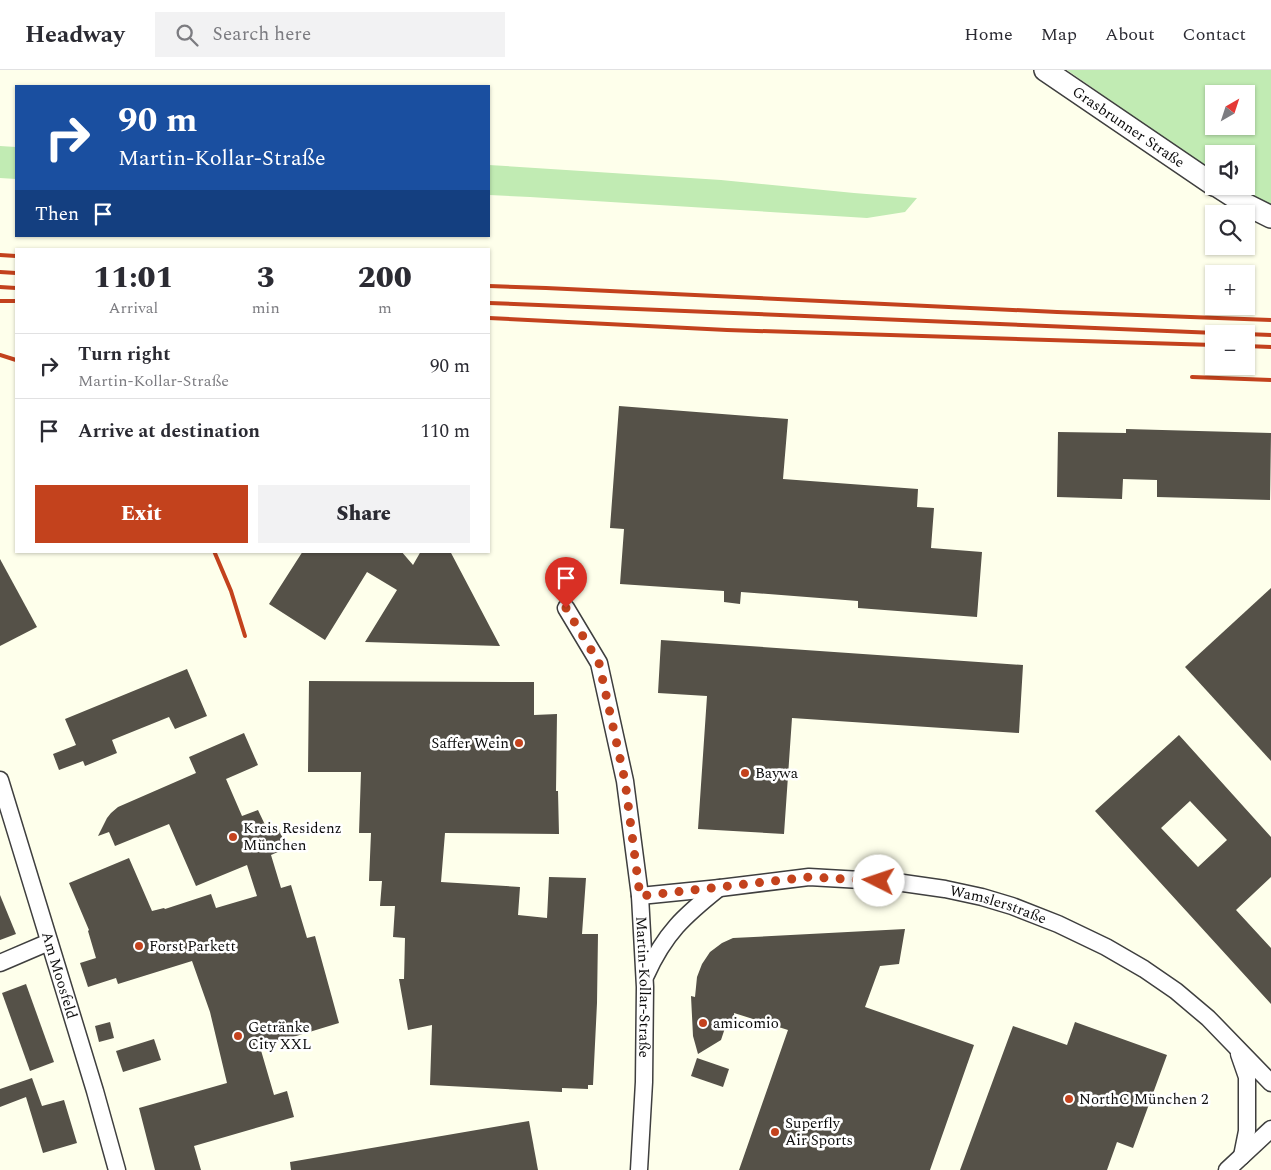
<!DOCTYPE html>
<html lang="en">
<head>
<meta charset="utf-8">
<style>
  body { margin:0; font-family:Spectral,serif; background:#f2f2f3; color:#2b2b33; height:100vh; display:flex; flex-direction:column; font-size:19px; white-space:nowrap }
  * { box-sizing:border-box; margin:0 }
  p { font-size:16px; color:#7c7c81 }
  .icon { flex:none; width:28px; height:28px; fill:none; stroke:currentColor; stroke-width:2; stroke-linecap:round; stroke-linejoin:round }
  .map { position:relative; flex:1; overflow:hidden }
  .sheet { position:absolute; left:15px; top:178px; width:475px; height:305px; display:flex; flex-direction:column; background:#fff; border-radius:0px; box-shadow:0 1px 4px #0004 }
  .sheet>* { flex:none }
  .top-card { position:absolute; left:15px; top:15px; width:475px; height:152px; border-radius:0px; box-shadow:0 1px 4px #0004; background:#1a4fa0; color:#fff; overflow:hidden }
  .needle { width:32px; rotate:39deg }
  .tools { position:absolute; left:1205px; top:15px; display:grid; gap:10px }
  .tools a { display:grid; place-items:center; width:50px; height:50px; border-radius:0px; background:#fff; box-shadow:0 1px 4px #0004; font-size:25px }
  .pin { position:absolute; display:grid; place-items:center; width:42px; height:42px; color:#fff; margin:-51px -21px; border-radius:50% 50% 50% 0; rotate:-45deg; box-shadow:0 0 5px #0007 }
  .pin .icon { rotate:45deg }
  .me { position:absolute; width:55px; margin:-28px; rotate:274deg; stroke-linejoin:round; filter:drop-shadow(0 0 4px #0008) }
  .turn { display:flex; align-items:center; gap:18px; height:105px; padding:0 20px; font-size:22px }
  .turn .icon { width:65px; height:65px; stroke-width:2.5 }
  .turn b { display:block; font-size:35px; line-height:42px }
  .then { display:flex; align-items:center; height:48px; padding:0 20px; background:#0003; gap:10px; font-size:19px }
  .eta { display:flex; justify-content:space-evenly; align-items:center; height:85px; text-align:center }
  .eta b { font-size:30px; font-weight:800; line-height:35px }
  .cta { display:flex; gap:10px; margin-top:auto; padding:10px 20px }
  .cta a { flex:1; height:58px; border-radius:0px; background:#c3421d; color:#fff; font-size:20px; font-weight:800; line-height:58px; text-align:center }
  .cta a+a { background:#f2f2f3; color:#2b2b33 }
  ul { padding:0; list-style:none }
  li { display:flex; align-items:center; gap:15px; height:65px; padding:0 20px; border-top:1px solid #e1e1e2 }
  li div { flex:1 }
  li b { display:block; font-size:19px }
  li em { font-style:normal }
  header { display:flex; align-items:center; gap:30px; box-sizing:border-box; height:70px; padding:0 25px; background:#fff; border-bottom:1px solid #e1e1e2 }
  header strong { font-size:24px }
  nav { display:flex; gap:28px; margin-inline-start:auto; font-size:18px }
  .search { width:350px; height:45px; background:#f2f2f3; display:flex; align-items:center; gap:12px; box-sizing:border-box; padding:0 18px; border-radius:0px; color:#7c7c81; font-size:19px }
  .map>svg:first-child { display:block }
</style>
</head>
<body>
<header>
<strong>Headway</strong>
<div class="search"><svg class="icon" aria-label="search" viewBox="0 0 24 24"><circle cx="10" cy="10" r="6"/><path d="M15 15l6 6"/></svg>Search here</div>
<nav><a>Home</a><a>Map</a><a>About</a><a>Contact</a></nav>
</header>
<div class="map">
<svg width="1271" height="1100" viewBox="0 0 1271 1100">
  <rect width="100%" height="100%" fill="#feffeb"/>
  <g fill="#c1ebb3" fill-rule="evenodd">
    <path d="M1067,0H1271V136L1235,116H1246V84H1214V103ZM1214,24H1246V56H1214Z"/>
    <path d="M0,76L16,77V109L0,108Z"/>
    <path d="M489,95L721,110L854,123L917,128L905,142L867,148L530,127L489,125Z"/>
  </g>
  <g fill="#555148" fill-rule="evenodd">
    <path d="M619,336L788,349L783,409L918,419L917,437L934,438L931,478L982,482L977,547L858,538V531L741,522L740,534L724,532V521L620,514L624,459L610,458Z"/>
    <path d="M1126,359L1271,363L1270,430L1157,427V410L1123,409L1122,429L1057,427L1058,362L1126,363Z"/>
    <path d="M303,481H401L413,495L421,481H450L500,576L365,572L397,520L367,502L325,570L269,534Z"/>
    <path d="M0,489L37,557L0,576Z"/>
    <path d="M1271,518V691L1185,597Z"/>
    <path d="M661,570L1023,595L1019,663L792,648L784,764L698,759L707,626L658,623Z"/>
    <path d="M187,599L207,646L175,659L169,647L112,670L117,683L85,696L83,691L59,700L53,684L76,675L65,649Z"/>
    <path d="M309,611L534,612V645L557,644L556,721H558L559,764L445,763L441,812L520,817L518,845L547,848L549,807L586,808L582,864H598L597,933L593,1015H588V1019L562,1018V1022L430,1015L432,955L408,960L399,909H404L405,868L393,867L395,836H380L382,811H369L371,763H359L361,702H308Z"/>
    <path d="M244,663L258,695L226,709L242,746L258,740L267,759L277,755L287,778L271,785L281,818L291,815L307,868L315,866L339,953L260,977L274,1025L287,1021L294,1047L194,1076L201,1100H155L139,1038L227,1013L210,942L192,891L118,914L116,908L88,917L80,893L96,888L88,861L89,860L69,813L129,788L152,841L164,838L165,839L211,824L216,838L257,826L247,795L196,816L169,754L115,776L109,762L98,766L107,748L111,743L118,737L196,703L189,687Z"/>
    <path d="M1179,665L1271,767V807L1236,840L1271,878V934L1095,741ZM1190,731L1227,770L1198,797L1161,758Z"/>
    <path d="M0,825L16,864L0,870Z"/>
    <path d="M905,859L899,894L880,896L865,937L974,975L930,1100H739L788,960L734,943L735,957L726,955L721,970L698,984L693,966L691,926L695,927L697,907L702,894L710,882L722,873L733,868Z"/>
    <path d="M26,914L54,992L30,1001L2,923Z"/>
    <path d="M110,952L114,968L99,972L95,956Z"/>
    <path d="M1075,952L1167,985L1133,1078L1117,1072L1107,1100H960L1013,956L1067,975Z"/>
    <path d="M154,969L161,990L123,1002L116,981Z"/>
    <path d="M697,988L729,999L723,1017L691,1006Z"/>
    <path d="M32,1008L42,1036L64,1030L77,1073L43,1083L26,1027L0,1037V1019Z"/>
    <path d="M529,1051L538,1100H291L290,1092Z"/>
  </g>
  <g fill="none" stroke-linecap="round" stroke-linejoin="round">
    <defs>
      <g id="minor">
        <path id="s1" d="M566,538L599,593L625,711L640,826L645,917L644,1012L639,1100"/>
        <path id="s2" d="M0,710L95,1021L117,1100"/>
        <path id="s3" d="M640,826L720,818L809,807L896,812L945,819L982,827L1012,836L1058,854L1106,877L1144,899L1176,921L1208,948L1271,1013"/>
        <path d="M0,893L49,872"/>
        <path d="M646,905C665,863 684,846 719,818"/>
        <path d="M1239,984L1247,1007V1061L1242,1086"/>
        <path d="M1227,1100L1271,1059"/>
      </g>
      <g id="tertiary">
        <path id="s4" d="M1045,0L1214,115"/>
        <path d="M1217,116L1245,134L1271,147"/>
      </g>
    </defs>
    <use href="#minor" stroke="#3f3f3f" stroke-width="19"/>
    <use href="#tertiary" stroke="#3f3f3f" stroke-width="24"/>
    <use href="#minor" stroke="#fff" stroke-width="16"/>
    <use href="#tertiary" stroke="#fff" stroke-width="21"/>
    <g stroke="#c3421d" stroke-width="4">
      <path d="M0,185L16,186"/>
      <path d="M0,202L16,203"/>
      <path d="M489,216L546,218L1057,242L1271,250"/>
      <path d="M0,217L16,218"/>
      <path d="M0,231H16"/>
      <path d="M489,233L1240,264"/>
      <path d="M489,248L727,260L1214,275"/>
      <path d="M1246,264L1271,265"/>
      <path d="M1246,276L1271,277"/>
      <path d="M0,285L16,290"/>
      <path d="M1192,307L1271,310"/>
      <path d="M214,481L231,521L245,566"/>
    </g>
  </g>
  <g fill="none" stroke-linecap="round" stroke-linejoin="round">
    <path stroke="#c3421d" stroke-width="9" stroke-dasharray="0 16.2" d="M566,538L599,593L625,711L640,826L809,807L879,811"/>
  </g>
  <g fill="#c3421d" stroke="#fff" stroke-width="2">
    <circle cx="519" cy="673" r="5"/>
    <circle cx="745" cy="703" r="5"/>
    <circle cx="233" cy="767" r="5"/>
    <circle cx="139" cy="876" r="5"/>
    <circle cx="703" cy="953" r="5"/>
    <circle cx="238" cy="966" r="5"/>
    <circle cx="1069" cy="1029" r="5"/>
    <circle cx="775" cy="1062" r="5"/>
  </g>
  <g text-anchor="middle" stroke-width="5" stroke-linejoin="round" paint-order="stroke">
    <g font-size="15" fill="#0c0c0c" stroke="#fff">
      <text dy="5" stroke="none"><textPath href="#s4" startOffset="101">Grasbrunner Straße</textPath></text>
      <text dy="5" stroke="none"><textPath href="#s3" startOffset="362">Wamslerstraße</textPath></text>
      <text dy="5" stroke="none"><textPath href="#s2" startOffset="204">Am Moosfeld</textPath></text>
      <text dy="5" stroke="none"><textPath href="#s1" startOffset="392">Martin-Kollar-Straße</textPath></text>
    </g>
    <g font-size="15" fill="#0c0c0c" stroke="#fff" text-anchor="start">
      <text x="509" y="678" text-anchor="end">Saffer Wein</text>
      <text x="755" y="708">Baywa</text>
      <text x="243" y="763">Kreis Residenz<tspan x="243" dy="17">München</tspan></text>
      <text x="149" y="881">Forst Parkett</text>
      <text x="713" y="958">amicomio</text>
      <text x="248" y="962">Getränke<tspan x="248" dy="17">City XXL</tspan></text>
      <text x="1079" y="1034">NorthC München 2</text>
      <text x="785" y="1058">Superfly<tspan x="785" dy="17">Air Sports</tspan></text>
    </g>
  </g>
</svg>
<div class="tools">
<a><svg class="needle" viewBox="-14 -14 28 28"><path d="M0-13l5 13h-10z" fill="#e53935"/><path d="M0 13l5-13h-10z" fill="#7c7c81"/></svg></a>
<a><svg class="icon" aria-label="sound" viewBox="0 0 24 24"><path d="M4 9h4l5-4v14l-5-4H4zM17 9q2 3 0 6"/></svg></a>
<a><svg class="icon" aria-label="search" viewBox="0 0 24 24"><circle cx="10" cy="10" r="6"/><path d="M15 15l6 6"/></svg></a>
<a>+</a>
<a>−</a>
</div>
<div class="pin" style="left:566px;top:538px;background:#d93025"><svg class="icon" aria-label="arrive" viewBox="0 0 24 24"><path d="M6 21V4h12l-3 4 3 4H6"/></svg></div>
<svg class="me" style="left:879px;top:811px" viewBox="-20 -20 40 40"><circle r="19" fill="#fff"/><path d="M0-13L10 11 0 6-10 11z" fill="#c3421d"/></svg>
<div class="top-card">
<div class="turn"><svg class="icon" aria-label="right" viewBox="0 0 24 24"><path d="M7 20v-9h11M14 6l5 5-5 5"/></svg><div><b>90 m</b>Martin-Kollar-Straße</div></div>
<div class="then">Then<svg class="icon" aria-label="arrive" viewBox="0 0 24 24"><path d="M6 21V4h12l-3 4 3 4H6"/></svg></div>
</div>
<section class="sheet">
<div class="eta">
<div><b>11:01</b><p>Arrival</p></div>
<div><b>3</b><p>min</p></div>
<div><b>200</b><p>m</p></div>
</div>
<ul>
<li><svg class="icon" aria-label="right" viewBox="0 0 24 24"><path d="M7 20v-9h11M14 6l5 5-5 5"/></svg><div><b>Turn right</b><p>Martin-Kollar-Straße</p></div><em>90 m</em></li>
<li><svg class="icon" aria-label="arrive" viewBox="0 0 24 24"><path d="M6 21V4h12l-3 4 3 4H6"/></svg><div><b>Arrive at destination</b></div><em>110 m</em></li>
</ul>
<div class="cta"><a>Exit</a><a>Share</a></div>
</section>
</div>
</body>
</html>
